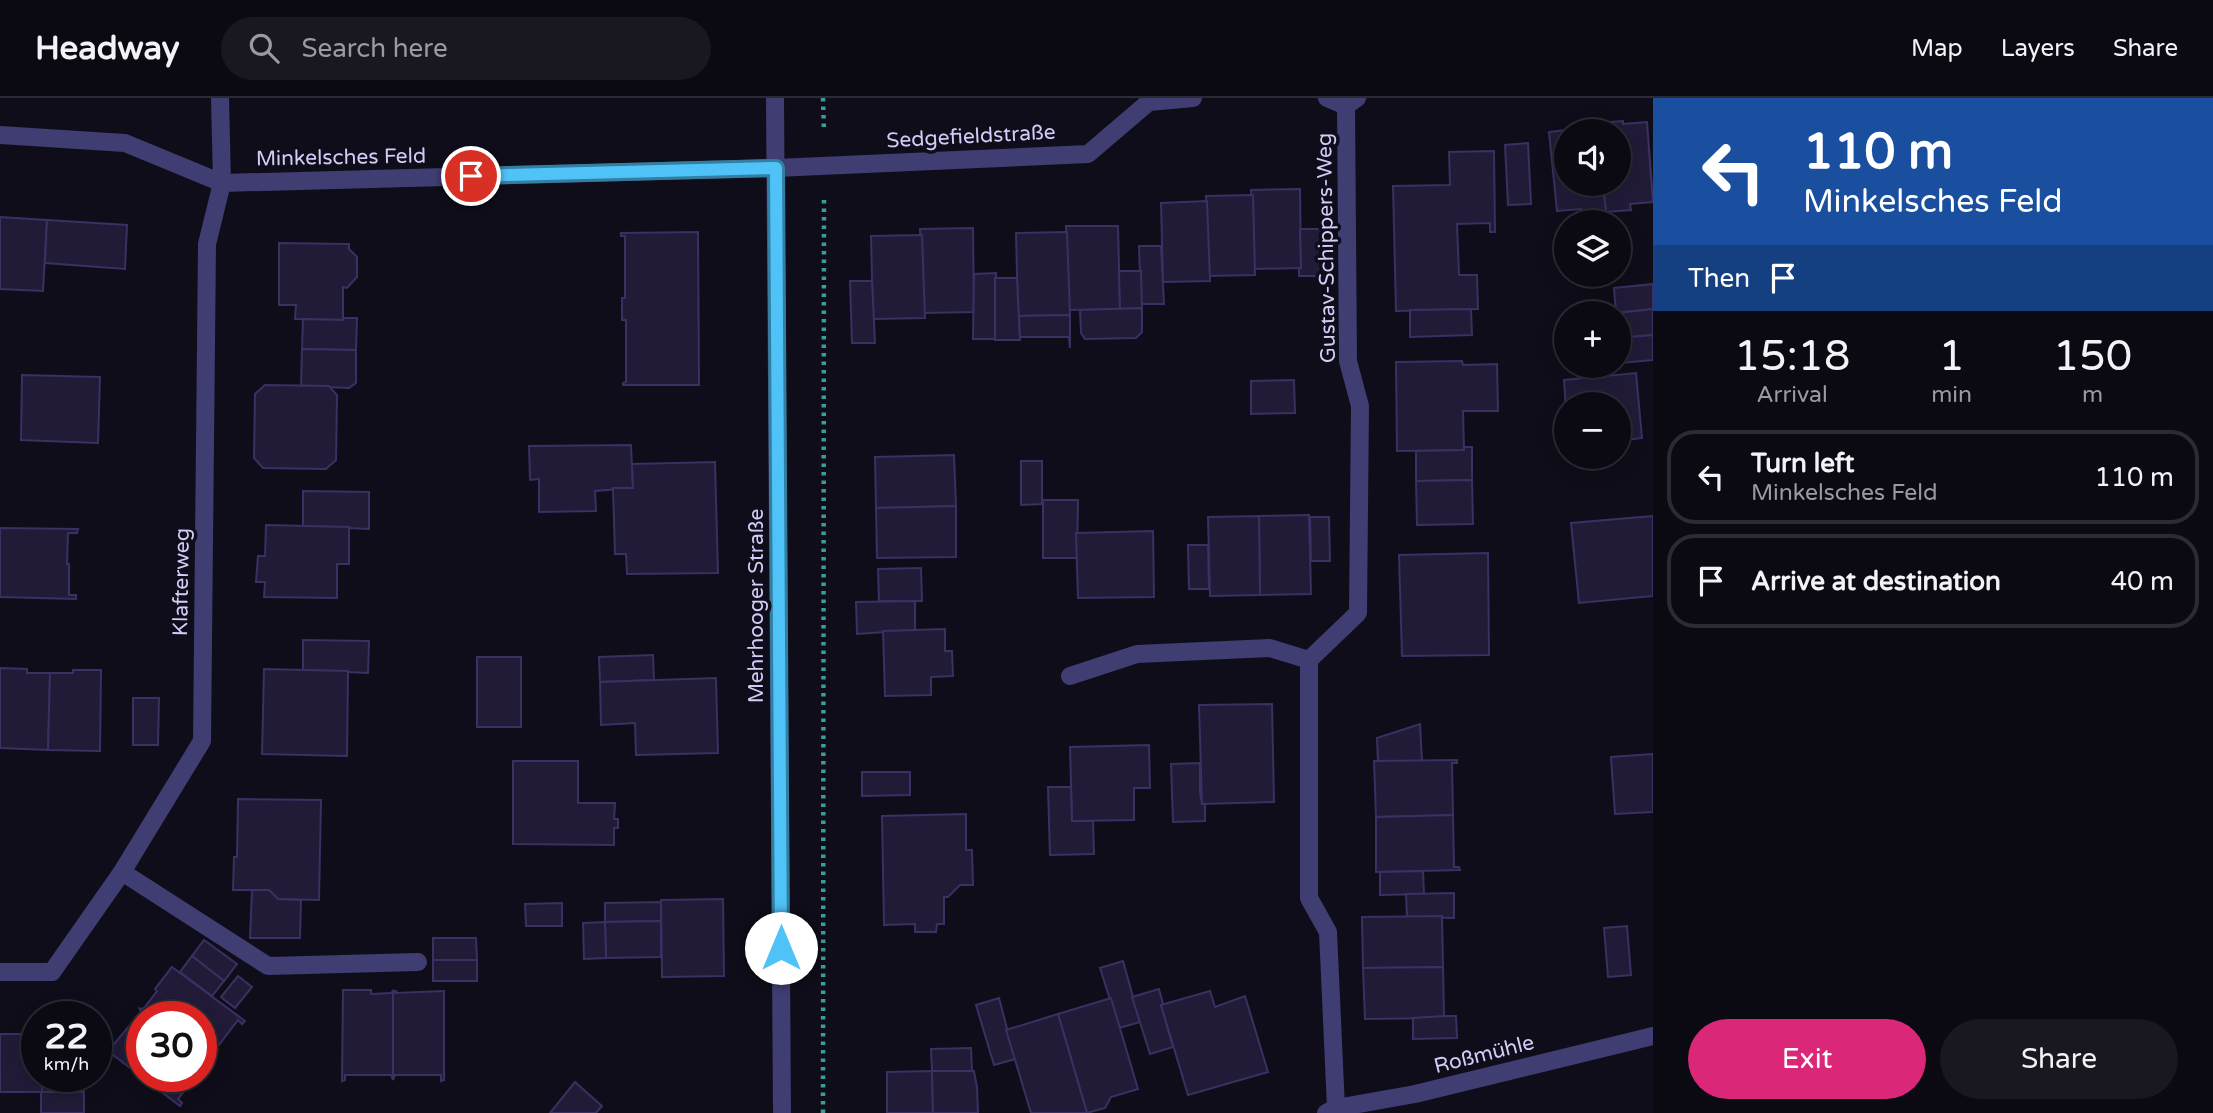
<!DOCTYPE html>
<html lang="en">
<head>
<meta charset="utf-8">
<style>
  body { margin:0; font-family:"Varela Round",sans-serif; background:#191821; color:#f1f3f6; height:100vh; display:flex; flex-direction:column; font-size:26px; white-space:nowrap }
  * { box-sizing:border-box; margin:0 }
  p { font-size:23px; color:#9a9aa0 }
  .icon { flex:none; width:38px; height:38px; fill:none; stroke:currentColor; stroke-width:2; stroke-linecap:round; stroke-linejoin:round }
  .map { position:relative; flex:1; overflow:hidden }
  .sheet { display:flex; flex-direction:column; background:#0b0a13; width:560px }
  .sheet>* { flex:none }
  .hud { background:#1a4fa0; color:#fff; overflow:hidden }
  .controls { position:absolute; left:1554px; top:21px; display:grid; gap:14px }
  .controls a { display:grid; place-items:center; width:77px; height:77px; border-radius:50%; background:#0b0a13; box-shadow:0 4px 18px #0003,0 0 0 2px #2b2b33; font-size:35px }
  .speed { position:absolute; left:21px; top:903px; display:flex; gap:14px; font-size:35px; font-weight:700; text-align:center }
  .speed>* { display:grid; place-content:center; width:91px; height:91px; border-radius:50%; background:#0b0a13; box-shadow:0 4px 18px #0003,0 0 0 2px #2b2b33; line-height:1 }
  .speed small { font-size:18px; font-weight:400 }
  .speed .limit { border:10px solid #d22; background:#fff; color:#111 }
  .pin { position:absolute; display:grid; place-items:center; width:60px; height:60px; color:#fff; margin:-30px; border:4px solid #fff; border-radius:50%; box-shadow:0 2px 7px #0007 }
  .me { position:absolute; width:77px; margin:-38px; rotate:0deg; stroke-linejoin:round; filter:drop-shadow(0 0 5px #0008) }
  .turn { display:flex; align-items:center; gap:24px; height:147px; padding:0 35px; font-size:32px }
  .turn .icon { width:91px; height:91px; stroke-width:2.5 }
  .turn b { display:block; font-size:49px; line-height:60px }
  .then { display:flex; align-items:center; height:66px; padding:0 35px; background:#0003; gap:14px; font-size:26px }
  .eta { display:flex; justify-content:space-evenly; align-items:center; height:119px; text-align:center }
  .eta b { font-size:42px; font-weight:600; line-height:49px }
  .primary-button { display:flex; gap:14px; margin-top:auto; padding:14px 35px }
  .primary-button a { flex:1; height:80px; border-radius:42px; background:#db2777; color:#fff; font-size:28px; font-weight:600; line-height:80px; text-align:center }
  .primary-button a+a { background:#191821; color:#f1f3f6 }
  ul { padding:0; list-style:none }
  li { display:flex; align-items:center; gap:21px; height:94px; margin:0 14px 10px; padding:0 21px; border:4px solid #2b2b33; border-radius:28px }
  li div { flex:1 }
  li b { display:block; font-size:26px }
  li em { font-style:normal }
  header { display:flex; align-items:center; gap:42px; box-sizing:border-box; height:98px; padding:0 35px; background:#0b0a13; border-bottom:2px solid #2b2b33 }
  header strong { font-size:33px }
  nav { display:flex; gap:38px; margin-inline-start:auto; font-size:24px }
  .search { width:490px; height:63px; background:#191821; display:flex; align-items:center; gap:18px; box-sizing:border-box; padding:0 24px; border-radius:38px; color:#9a9aa0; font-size:26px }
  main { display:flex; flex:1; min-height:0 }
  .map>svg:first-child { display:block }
</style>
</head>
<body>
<header>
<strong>Headway</strong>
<div class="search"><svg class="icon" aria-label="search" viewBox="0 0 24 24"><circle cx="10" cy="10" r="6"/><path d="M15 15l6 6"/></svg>Search here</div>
<nav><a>Map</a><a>Layers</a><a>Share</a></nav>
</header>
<main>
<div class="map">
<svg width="1653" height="1015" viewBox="0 0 1653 1015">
  <rect width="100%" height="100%" fill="#0f0d19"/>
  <g fill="#211b38" stroke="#3a3061" stroke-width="2">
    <path d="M1623,23V26L1647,24L1653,104L1630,106L1631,112L1606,114L1603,86H1619V33H1598L1597,25Z"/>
    <path d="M1597,25L1598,33H1566V86H1603L1606,114L1581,116V111L1557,113L1549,34L1573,31V28Z"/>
    <path d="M1528,45L1531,106L1508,107L1505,47Z"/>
    <path d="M1494,53L1495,134H1490V125L1457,126L1459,177H1477L1478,211L1396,213L1393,88L1450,87L1449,54Z"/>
    <path d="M1300,91L1301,170L1254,171L1251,92Z"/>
    <path d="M1253,97L1255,177L1209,178L1206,98Z"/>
    <path d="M1207,103L1210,183L1163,184L1161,105Z"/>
    <path d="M0,119L47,122L43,193L0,191Z"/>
    <path d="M47,122L127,127L125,171L45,165Z"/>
    <path d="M1066,128H1118L1120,211L1069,212Z"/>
    <path d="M973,130L974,214L923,215L920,131Z"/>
    <path d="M1300,131H1322L1323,178H1299V171L1301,170Z"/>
    <path d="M698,134L699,287H623V285L626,284V222H622V200H625V138H621V135Z"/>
    <path d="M1067,134L1070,217L1018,218L1016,135Z"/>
    <path d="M922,137L925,220L873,221L871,138Z"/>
    <path d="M279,145L349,146V151L357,159V179L347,190L343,189V222L295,221L296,207H279Z"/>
    <path d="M1139,148H1161L1164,206H1141Z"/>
    <path d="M1119,173H1141L1142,210L1120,211Z"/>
    <path d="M996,175V241H973L974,176Z"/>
    <path d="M995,180H1017L1020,242H995Z"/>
    <path d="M850,183H872L875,245H852Z"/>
    <path d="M1653,186V211L1616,215L1614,190Z"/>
    <path d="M1142,210V234L1136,240L1085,241L1081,235L1080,212Z"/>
    <path d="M1471,211L1472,237L1410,239V212Z"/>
    <path d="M1653,211V237L1619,240V215H1616Z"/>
    <path d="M1070,217V250L1069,239H1020L1019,218Z"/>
    <path d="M344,220H357L356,252L302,251L303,221L343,222Z"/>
    <path d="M1653,237V262L1621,265L1619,240Z"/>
    <path d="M302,251L356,252V285L349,290L301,288Z"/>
    <path d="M1462,263L1463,267L1497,266L1498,313H1463L1464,352L1397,353L1396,264Z"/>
    <path d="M1636,275L1642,340L1619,343V306H1566V312L1564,282Z"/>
    <path d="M22,277L100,279L98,345L21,342Z"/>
    <path d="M1294,282L1295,315L1251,316V283Z"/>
    <path d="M265,287L329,288L337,297L336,362L326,371L263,370L254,360L255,296Z"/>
    <path d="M631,347L633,390L595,393L596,413L539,414V381L530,382L529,348Z"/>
    <path d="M1464,349H1472V382L1416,383V353L1464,352Z"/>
    <path d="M954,357L956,408L876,410L875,359Z"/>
    <path d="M1021,363H1042V406L1021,407Z"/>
    <path d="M715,364L718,475L627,476L626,456H615L613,390H633L632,366Z"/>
    <path d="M1472,382L1473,426L1417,427L1416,383Z"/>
    <path d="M303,393L369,394V431L303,428Z"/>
    <path d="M1043,402H1078L1077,460H1043Z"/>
    <path d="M956,408V459L877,460L876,410Z"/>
    <path d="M1309,417L1311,496L1260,497L1259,418Z"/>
    <path d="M1259,418L1260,497L1210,498L1208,419Z"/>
    <path d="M1653,418V498L1579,505L1571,425Z"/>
    <path d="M1310,419H1329L1330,463H1311Z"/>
    <path d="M266,427L349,429V466H337V500L264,499L265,484H256L258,458H265Z"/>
    <path d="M0,430L78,431L77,435H68L67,466H69V497H76V501L0,499Z"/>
    <path d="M1153,433L1154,499L1078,500L1076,435Z"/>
    <path d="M1188,447H1208L1209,491H1189Z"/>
    <path d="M1488,455L1489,557L1402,558L1399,457Z"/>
    <path d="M921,470L922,503H879L878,471Z"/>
    <path d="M915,503V532L857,536L856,504Z"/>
    <path d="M945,531V553H952L953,578L931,579V597L885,598L883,533Z"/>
    <path d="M303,542L369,543L368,575L303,572Z"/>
    <path d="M653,557L654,582L600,584L599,559Z"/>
    <rect x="477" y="559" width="44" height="70"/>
    <path d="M0,570L27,571V575H50L48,652L0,650Z"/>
    <path d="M264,571L348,573L347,658L262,656Z"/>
    <path d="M73,572H101L100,653L48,652L50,575H73Z"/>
    <path d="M716,580L718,655L636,657L635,625L601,627L600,584Z"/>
    <path d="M133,600H159L158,647H133Z"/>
    <path d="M1272,606L1274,704L1202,706L1199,607Z"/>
    <path d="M1420,626L1422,663H1378L1377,640Z"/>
    <path d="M1149,647L1150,690H1134V722L1072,723L1070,649Z"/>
    <path d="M1653,656V714L1615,716L1611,659Z"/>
    <path d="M1457,662V665H1452L1453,717L1376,719L1374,663Z"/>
    <path d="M513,663H578V705H615L614,721H618V730H614V747L513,746Z"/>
    <path d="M1200,665V694L1202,706H1205V723L1173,724L1171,666Z"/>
    <path d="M862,674H910V697L862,698Z"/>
    <path d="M1048,689H1071L1072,723H1093L1094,756L1050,757Z"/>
    <path d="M238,701L321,702L319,802L278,801L269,792H233L234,759H237Z"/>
    <path d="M966,716V752H972L973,787H960L948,799H944V826H937L936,834H915V826L884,827L882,718Z"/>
    <path d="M1453,717L1454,769H1459L1460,772L1376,774V719Z"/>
    <path d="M1423,773L1424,796L1380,797V774Z"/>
    <path d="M252,792H269L278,801L301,802L300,840H250Z"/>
    <path d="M1454,795V820L1407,819L1406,796Z"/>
    <path d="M723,801L724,878L662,879L661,802Z"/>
    <path d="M661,804V823L605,824V805Z"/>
    <path d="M562,805V828H526L525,806Z"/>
    <path d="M1442,818L1443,869L1363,870L1362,819Z"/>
    <path d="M661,823V859L606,860L605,824Z"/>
    <path d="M605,824L606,860L584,861L583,825Z"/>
    <path d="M1627,828L1631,877L1608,879L1604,830Z"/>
    <path d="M433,840H476L477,862H433Z"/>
    <path d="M204,842L237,866L224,883L192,858Z"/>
    <path d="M192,858L224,883L212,898L180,874Z"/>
    <rect x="433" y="862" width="44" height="21"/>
    <path d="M1123,863L1140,924L1119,930L1100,870Z"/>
    <path d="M172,869L245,923L242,926L238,922L209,960L213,963L212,965L201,957V919H151L140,911L144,910L157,893L155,891Z"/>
    <path d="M1443,869L1444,920L1365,921L1363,870Z"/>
    <path d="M238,878L252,889L235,910L221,899Z"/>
    <path d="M1159,891L1163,906L1161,907L1173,949L1150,956L1132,899Z"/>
    <path d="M343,892H371V896L391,895L393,893V982L391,977H345V982L342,983Z"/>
    <path d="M393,893H396L395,895L444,893V982L441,983V977H395L393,982Z"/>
    <path d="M1210,893L1215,909L1245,898L1268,974L1188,997L1161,907Z"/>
    <path d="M999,900L1015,961L994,967L976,907Z"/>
    <path d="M1111,900L1138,991L1111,999L1105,1010L1087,1015L1058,916Z"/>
    <path d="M140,911L151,919H142V978H196L178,1001L182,1005L180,1008L108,953L141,914Z"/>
    <path d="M1058,916L1087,1015H1031L1006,932Z"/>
    <path d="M1444,918H1456L1457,940L1413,941V920Z"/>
    <path d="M0,936H37V978H42V994H0Z"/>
    <path d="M971,950L972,973H932L931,951Z"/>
    <path d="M932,973L933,1015H887V974Z"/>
    <path d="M932,973H974L977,989L978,1015H933Z"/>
    <rect x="42" y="978" width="42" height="16"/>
    <path d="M575,984L602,1008L596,1015H550Z"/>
    <rect x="41" y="994" width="43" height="21"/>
  </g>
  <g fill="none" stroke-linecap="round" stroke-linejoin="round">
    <g stroke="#3b9d97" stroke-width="4.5" stroke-dasharray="3.5 5" stroke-linecap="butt">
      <path d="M823,0L824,34"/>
      <path d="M823,1015L824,102"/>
    </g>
    <g stroke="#3f3d72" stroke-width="18">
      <path d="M775,0L782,1015"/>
      <path d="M1327,0L1346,8L1357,0"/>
      <path d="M0,37L125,45L222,85L776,70L1088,56L1149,4L1193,0"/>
      <path d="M1070,578L1137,556L1270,550L1309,562"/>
      <path d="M122,774L268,868L418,864"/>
      <path d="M0,874H52L122,774L202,643L207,146L222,85L220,0"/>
      <path d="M1336,1010L1328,834L1309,800V562L1358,515L1360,308L1348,263L1346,8"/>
      <path d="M1326,1015L1336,1010L1415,996L1653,938"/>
    </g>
  </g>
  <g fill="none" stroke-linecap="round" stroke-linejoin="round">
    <defs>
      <path id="route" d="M471,78L776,70L781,850"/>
    </defs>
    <use href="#route" stroke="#337fa1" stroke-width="18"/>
    <use href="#route" stroke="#4fc3f7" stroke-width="12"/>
  </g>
  <g text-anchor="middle" stroke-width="7" stroke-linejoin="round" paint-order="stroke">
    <g font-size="21" fill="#d1ccf8" stroke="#0f0d19">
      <text transform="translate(971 38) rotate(-3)" y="7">Sedgefieldstraße</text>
      <text transform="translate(341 59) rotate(-1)" y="7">Minkelsches Feld</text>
      <text transform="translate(1326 150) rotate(-91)" y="7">Gustav-Schippers-Weg</text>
      <text transform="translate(181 484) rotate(-89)" y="7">Klafterweg</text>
      <text transform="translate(756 508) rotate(-90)" y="7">Mehrhooger Straße</text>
      <text transform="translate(1484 956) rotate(-14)" y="7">Roßmühle</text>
    </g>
  </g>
</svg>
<div class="controls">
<a><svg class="icon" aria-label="sound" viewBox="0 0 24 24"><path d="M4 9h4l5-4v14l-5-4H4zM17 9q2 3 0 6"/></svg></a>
<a><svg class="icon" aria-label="layers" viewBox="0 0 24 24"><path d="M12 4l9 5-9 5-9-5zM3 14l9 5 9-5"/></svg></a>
<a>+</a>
<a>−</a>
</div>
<div class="speed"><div>22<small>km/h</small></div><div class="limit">30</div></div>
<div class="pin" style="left:471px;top:78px;background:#d93025"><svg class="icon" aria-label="arrive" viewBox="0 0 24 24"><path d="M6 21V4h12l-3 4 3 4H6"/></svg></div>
<svg class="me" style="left:781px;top:850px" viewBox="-20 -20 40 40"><circle r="19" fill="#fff"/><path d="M0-13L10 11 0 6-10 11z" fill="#4fc3f7"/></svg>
</div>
<section class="sheet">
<div class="hud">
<div class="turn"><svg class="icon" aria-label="left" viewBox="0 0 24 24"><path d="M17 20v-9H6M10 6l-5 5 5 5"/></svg><div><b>110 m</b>Minkelsches Feld</div></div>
<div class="then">Then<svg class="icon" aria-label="arrive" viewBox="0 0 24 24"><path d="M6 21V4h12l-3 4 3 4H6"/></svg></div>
</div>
<div class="eta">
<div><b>15:18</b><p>Arrival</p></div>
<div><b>1</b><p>min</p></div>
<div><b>150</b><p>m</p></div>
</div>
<ul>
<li><svg class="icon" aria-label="left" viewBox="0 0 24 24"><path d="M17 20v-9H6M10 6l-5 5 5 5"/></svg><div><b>Turn left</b><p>Minkelsches Feld</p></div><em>110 m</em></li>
<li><svg class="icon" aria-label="arrive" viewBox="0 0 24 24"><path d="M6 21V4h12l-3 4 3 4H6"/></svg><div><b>Arrive at destination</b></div><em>40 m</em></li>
</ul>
<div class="primary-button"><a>Exit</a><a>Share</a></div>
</section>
</main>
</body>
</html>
